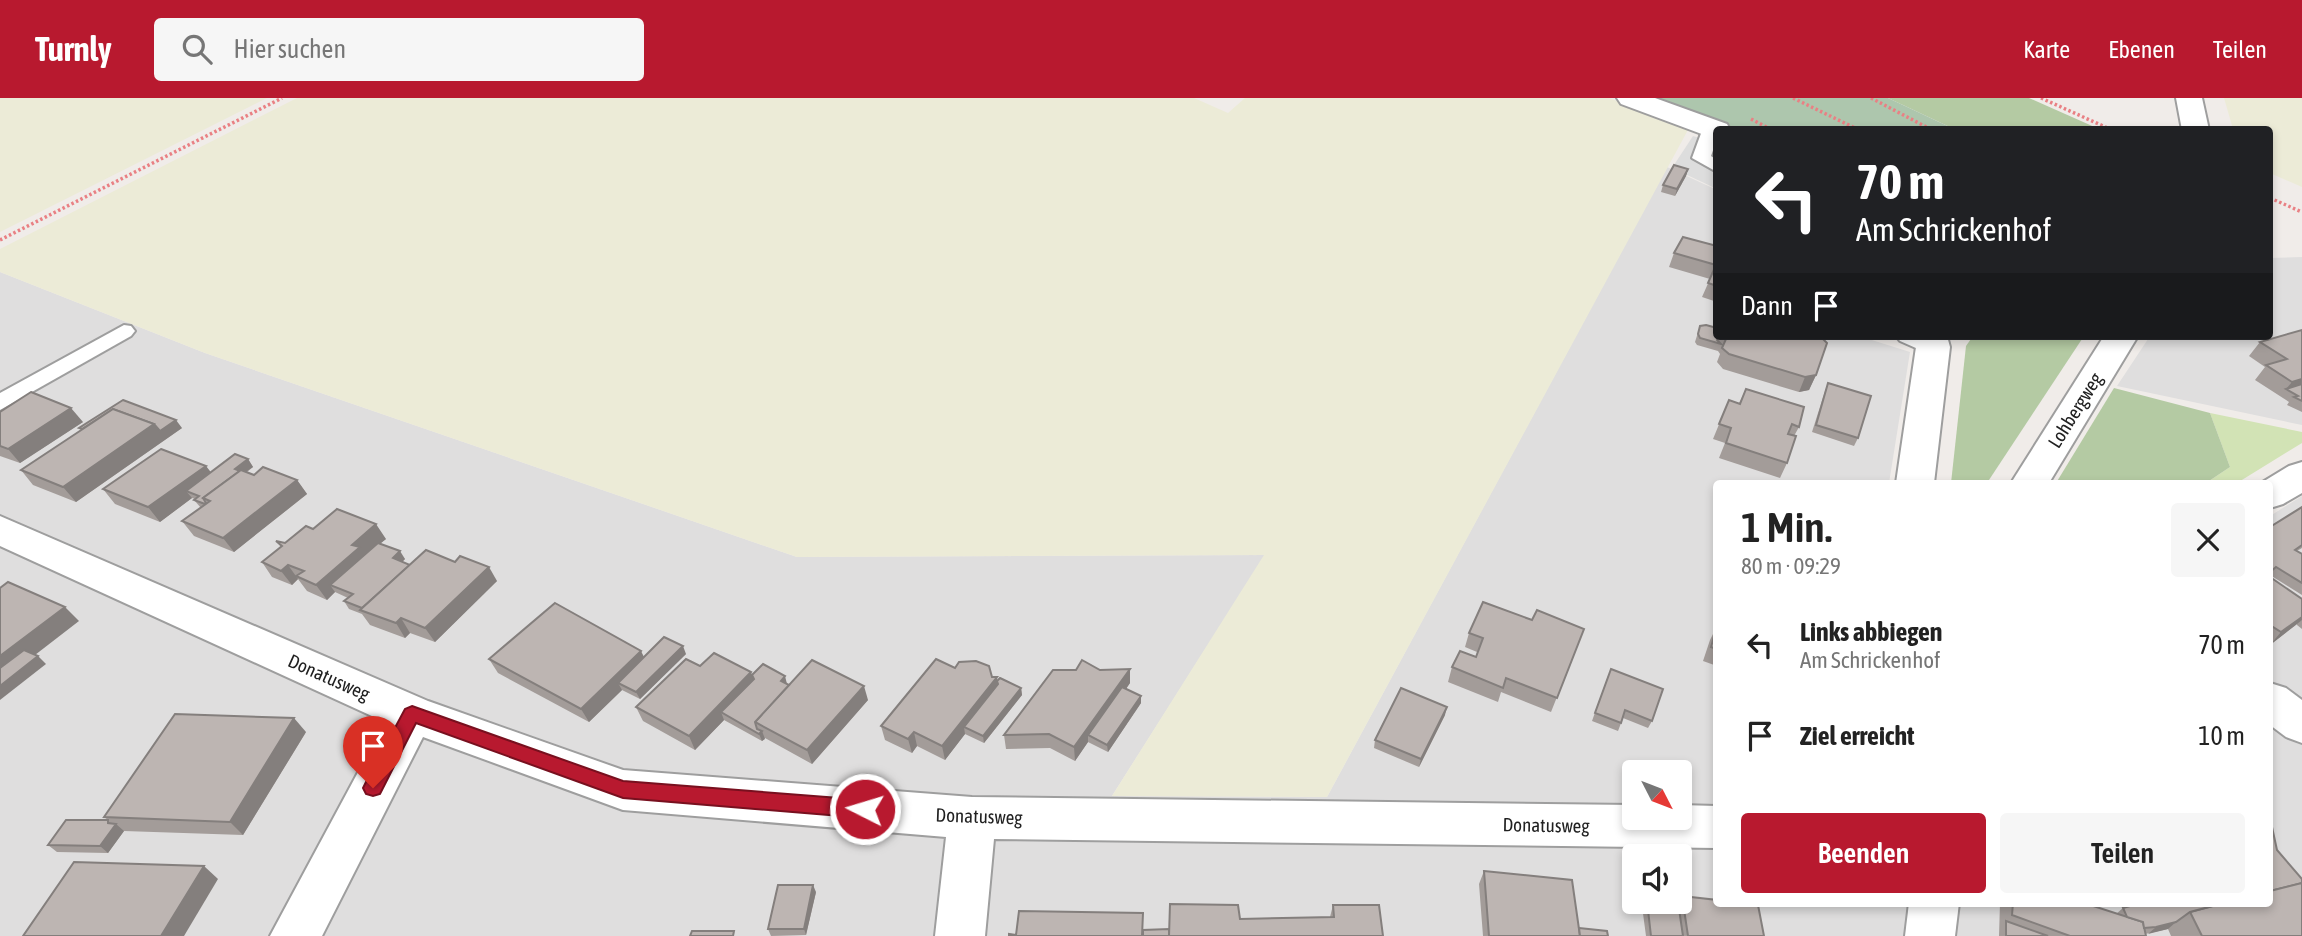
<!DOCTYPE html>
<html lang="de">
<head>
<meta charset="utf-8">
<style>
  body { margin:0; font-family:"Asap Condensed",sans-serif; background:#f6f6f6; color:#222; height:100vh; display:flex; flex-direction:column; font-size:26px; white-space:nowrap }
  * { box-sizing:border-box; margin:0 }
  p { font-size:23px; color:#767676 }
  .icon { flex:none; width:38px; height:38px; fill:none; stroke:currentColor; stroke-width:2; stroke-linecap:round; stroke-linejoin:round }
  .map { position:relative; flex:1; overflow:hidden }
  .panel { position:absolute; left:1713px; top:382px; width:560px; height:427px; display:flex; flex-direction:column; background:#fff; border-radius:7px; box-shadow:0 4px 10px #0003 }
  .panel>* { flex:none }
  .banner { position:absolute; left:1713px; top:28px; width:560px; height:214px; border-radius:7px; box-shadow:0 4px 10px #0003; background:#202124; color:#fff; overflow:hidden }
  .needle { width:46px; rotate:132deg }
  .controls { position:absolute; left:1622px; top:662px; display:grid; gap:14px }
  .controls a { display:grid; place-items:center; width:70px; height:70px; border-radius:7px; background:#fff; box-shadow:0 4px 10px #0003; font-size:35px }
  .pin { position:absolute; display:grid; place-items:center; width:60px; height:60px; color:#fff; margin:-72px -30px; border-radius:50% 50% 50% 0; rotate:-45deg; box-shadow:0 0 7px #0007 }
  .pin .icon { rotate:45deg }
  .me { position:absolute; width:77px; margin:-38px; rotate:275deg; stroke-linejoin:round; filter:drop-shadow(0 0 5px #0008) }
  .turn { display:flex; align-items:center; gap:24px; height:147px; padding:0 28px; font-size:32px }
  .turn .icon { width:91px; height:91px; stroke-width:2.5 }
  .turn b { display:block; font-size:49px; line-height:60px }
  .then { display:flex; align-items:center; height:66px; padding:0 28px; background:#0003; gap:14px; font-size:26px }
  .round { display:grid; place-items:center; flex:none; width:74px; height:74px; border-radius:7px; background:#f6f6f6 }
  .overview { display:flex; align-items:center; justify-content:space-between; height:119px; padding:0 28px }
  h1 { font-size:42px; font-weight:600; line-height:52px }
  .cta { display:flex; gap:14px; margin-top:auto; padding:14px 28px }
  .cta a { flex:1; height:80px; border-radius:7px; background:#b8192f; color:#fff; font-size:28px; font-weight:600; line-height:80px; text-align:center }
  .cta a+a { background:#f6f6f6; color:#222 }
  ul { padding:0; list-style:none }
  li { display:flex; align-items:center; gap:21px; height:91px; padding:0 28px }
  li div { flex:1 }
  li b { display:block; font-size:26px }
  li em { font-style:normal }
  header { display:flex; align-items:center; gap:42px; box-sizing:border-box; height:98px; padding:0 35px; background:#b8192f; color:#fff }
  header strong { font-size:33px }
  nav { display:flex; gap:38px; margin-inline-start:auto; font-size:24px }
  .search { width:490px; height:63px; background:#f6f6f6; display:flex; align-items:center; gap:18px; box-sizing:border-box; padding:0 24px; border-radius:7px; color:#767676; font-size:26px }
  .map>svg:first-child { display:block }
</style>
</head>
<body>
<header>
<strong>Turnly</strong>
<div class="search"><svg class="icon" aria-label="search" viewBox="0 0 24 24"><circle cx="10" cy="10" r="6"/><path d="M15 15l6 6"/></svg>Hier suchen</div>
<nav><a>Karte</a><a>Ebenen</a><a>Teilen</a></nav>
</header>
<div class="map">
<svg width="2302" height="838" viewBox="0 0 2302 838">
  <rect width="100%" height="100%" fill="#f0ece9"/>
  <g fill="#dfdede" fill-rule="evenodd">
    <path d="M1667,69L1717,92V238H1859L1910,254L1889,385H1717V805H2270V418L2302,398V838H0V174L205,255L797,459L1265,457L1112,698L1327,699ZM1634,674H1680V719H1634ZM1634,758H1680V803H1634Z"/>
    <path d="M2302,159V327L2117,288L2150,238H2270V160Z"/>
  </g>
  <g fill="#ecebd7">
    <path d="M0,0H267L0,134Z"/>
    <path d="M297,0H1194L1228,15L1245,0H1609L1689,30L1327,699L1112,698L1264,457L797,459L205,255L0,174V151Z"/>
    <path d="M2224,0H2302V89L2270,75V32L2233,31Z"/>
  </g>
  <path fill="#d2e3b5" d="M2210,315L2302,334V345L2237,385H2206L2230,369Z"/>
  <g fill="#b4caa3">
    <path d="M1888,0H2029L2099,31H1954Z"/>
    <path d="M1973,238H2084L1987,385H1951L1966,248Z"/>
    <path d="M2114,290L2210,315L2230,369L2206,385H2056Z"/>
  </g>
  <path fill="#adc6ad" d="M1648,0H1888L1954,31H1734Z"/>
  <path fill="#ddd" d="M1693,38L1717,45V91L1672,70Z"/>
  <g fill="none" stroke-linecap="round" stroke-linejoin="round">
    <defs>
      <g id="lane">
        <path d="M1712,25L1721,30L1717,32V41L1711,58L1717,62V74L1692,60L1703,30Z"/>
        <path d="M124,227L131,228L135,233L131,238L0,312V295Z"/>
        <path d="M1896,238C1913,238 1933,235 1944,249L1941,254H1925L1900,243Z"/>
      </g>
      <g id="street">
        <path d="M1617,0H1655L1727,26L1730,32H1717V40L1707,38L1621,6Z"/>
        <path d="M2176,0H2202L2209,32H2182Z"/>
        <path d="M1913,238H1947L1950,249L1934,385H1896L1916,249Z"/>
        <path d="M2104,238H2138L2049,385H2011Z"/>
        <path d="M2302,364V395L2283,406L2270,410V385H2261L2289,368Z"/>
        <path d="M0,418L428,603L623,672L972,699L1634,707V719H1680V707L1717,708V750L994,741L985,838H935L946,739L623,712L423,639L322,838H270L385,624L0,448Z"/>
        <path d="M2270,585L2286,590L2302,602V645L2286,639L2270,627Z"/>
        <path d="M1909,805H1959L1955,838H1905Z"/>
      </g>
    </defs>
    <use href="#lane" stroke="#9e9e9e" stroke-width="4"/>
    <use href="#street" stroke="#9e9e9e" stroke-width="4"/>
    <g stroke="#e98084" stroke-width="3.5" stroke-dasharray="2.5 2.5" stroke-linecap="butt">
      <path d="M1793,0L1859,32"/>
      <path d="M1871,0L1932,32"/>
      <path d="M2041,0L2112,32"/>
      <path d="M1751,21L1772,32"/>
      <path d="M2270,100L2302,114"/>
      <path d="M0,142L282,0"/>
    </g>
    <use href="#lane" fill="#fff" fill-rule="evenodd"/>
    <use href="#street" fill="#fff" fill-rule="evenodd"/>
  </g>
  <g fill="#a39c99">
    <path d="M1688,71L1686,78L1675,98L1661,94L1663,87Z"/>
    <path d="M1717,148V204L1702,199L1710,181L1669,169L1674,155Z"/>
    <path d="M1700,228L1717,238H1820L1816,277L1809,292L1799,294L1723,271L1717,264L1720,256L1718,253L1697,247L1695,244Z"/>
    <path d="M2302,232V314L2287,307L2289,304L2255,282L2265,269L2249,258L2260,244Z"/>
    <path d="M1828,285L1858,340L1854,348L1812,334L1825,293Z"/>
    <path d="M1746,291L1799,329L1794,338L1787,365L1780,380L1719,360L1725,345L1713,341L1729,302L1739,305Z"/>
    <path d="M0,314L83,324L20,365L0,358Z"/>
    <path d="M79,330H182L76,404L33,387L21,372L81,332Z"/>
    <path d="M248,361L253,369L247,374L254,377L297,382L307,396L234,454L194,438L182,423L201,410L194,402L195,401L192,400L160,424L115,406L103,391L211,374Z"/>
    <path d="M2302,409V450L2297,453L2302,456V497L2270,477V429Z"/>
    <path d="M313,431L386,441L379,446L405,461L402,464L410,467L497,483L435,544L410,535L405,540L370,527L362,516L349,511L344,503L348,500L335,494L327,502L307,493L298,481L292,487L272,479L262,464L281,449L276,443L285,445Z"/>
    <path d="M2270,479L2302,501V531L2297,527V526L2270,547Z"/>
    <path d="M1532,522L1584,531L1551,614L1501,594L1498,604L1448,584L1452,569L1476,559L1477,554L1465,549L1469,535Z"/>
    <path d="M1717,528V568L1703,563L1710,542Z"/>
    <path d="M686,556L640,601L622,592L589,624L498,575L489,561L645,559Z"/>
    <path d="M700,568L752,577L787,586L789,587L868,602L812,666L765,640L762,643L724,622L695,652L643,623L636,609Z"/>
    <path d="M955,570L997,579V583L1021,590L1022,597L984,645L965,636L945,662L917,648L912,655L885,642L881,628Z"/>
    <path d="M1130,571V585L1126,591L1141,605L1108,654L1088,644L1075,663L1050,650L1006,651L1004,637L1100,572Z"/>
    <path d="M1608,578L1652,623L1648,630L1623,620L1618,633L1592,623Z"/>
    <path d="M1445,617L1419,669L1374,650L1375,642Z"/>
    <path d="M306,634L243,737L124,733L108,755L57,754L48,747L108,722L104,719Z"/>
    <path d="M2277,752L2302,838H2171L2168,831L2145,836L2146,838H1999L2000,805H2084L2116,816L2123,810L2270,805Z"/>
    <path d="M1484,773L1579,830L1608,838H1483L1479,786Z"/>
    <path d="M816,794L806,837L771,838L768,831Z"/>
    <path d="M1682,798L1764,838H1646L1642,808L1645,803L1678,804L1680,803Z"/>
    <path d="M1333,807L1383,838L1240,821L1330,819Z"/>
  </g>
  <g fill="#847f7d">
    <path d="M1688,71L1686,78L1675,98L1677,91Z"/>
    <path d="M1816,277L1809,292L1799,294L1805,279Z"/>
    <path d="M2302,281V290L2286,291L2292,284Z"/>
    <path d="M71,310L83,324L20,365L8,351Z"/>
    <path d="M176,322L182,330L76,404L63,389L154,326Z"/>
    <path d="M248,361L253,369L240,378L235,371Z"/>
    <path d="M206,368L217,382L186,393L192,400L160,424L148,409Z"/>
    <path d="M297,382L307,396L234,454L223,440Z"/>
    <path d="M376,426L386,441L330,487L335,494L327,502L316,487L352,447Z"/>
    <path d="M400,453L405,461L398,468L393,460Z"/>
    <path d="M288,467L298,481L292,487L281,473Z"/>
    <path d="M489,469L497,483L435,544L425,530Z"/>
    <path d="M65,509L79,523L0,584V558Z"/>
    <path d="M2302,519V522L2297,526L2270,547L2281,534Z"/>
    <path d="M401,520L410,535L405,540L396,525Z"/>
    <path d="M683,548L686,556L640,601L636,594Z"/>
    <path d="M641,553L648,567L618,585L622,592L589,624L581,611Z"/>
    <path d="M38,558L46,566L0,602V588Z"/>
    <path d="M1130,571V585L1092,639L1088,637V644L1075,663L1074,649Z"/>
    <path d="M751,574L756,588L721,614L724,622L695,652L689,638Z"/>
    <path d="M785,578L787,586L781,583Z"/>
    <path d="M997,579L999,594L964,629L965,636L945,662L942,648Z"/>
    <path d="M864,588L868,602L812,666L807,652Z"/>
    <path d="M1021,590L1022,597L984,645L983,638Z"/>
    <path d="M1141,598V605L1108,654L1107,647Z"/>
    <path d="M1447,609L1445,617L1419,669L1421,661Z"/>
    <path d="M294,620L306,634L243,737L230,724Z"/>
    <path d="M762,633L765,641L762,643L759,636Z"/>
    <path d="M914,634L917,648L912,655L908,641Z"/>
    <path d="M109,724L114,728L116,726L124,733L108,755L100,748Z"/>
    <path d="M204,768L218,781L184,838H161Z"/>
    <path d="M813,787L816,794L806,837L804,831Z"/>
    <path d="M2176,824L2168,831L2148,836L2156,829Z"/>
  </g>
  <g fill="#bdb5b2" stroke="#847f7d" stroke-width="2">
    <path d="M1674,67L1688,71L1677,91L1663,87Z"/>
    <path d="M1683,139L1717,148V188L1708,185L1716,167L1674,155Z"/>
    <path d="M1706,227L1717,230V238H1718L1717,242L1721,246L1700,240L1698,236L1700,228Z"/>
    <path d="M2302,232V281L2292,284L2266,267L2287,261L2260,244Z"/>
    <path d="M1723,238H1820L1827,245L1816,277L1805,279L1729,256L1722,250L1726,241Z"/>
    <path d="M1828,285L1871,298L1858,340L1816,327Z"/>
    <path d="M2302,286V303L2294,299L2298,298L2286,291Z"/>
    <path d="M1746,291L1804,309L1799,329L1792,326L1788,336L1796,338L1787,365L1726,345L1731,330L1719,326L1729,302L1740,306Z"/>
    <path d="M31,294L71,310L8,351L0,348V314Z"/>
    <path d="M123,302L176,322L160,333L154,326L113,311L82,331L79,330Z"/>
    <path d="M113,311L154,326L63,389L21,372Z"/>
    <path d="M161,351L206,368L148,409L103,391Z"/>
    <path d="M235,356L248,361L235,371L240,373L203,400L206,405L205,406L194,402L199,398L186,393Z"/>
    <path d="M263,369L297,382L223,440L182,423L210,403L203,400L241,372L254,377Z"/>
    <path d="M2302,409V447L2295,452L2302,456V485L2276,469L2270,474V429Z"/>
    <path d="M337,411L376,426L352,447L360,449L316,487L296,478L304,473L288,467L281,473L262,464L282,448L276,443L285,445L306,428L313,431Z"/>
    <path d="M378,445L400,453L393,460L410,467L362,510L344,503L353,496L330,487Z"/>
    <path d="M426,452L455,464L460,458L489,469L425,530L401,520L396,525L360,512Z"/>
    <path d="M2270,479L2302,501V519L2281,534L2270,527Z"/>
    <path d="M8,484L65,509L0,558V490Z"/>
    <path d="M1483,504L1532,522L1537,512L1584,531L1557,600L1506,580L1503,590L1452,569L1460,553L1476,559L1483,540L1469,535Z"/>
    <path d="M555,505L641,553L581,611L489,561Z"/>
    <path d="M1717,528V551L1711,549Z"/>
    <path d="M664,539L683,548L636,594L618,585Z"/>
    <path d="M24,552L38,558L0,588V570Z"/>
    <path d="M714,555L751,574L689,638L636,609L686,561L700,568Z"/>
    <path d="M936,561L955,570L959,564L976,563L989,568L992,579H997L942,648L914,634L908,641L881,628Z"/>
    <path d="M812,562L864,588L807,652L755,624Z"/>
    <path d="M1082,562L1100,572L1130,571L1074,649L1049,636L1004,637L1053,572H1076Z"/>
    <path d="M763,566L785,578L781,583L789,587L755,624L757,631L762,633L759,636L721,614L754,581L752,577Z"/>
    <path d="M1611,571L1663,591L1652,623L1625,612L1621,625L1595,615Z"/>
    <path d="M1000,580L1021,590L983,638L964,629L998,586L997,583Z"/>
    <path d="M1122,589L1141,598L1107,647L1088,637Z"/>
    <path d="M1401,590L1447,609L1421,661L1375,642Z"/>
    <path d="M175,616L294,620L230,724L104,719Z"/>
    <path d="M66,722H108V725L116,726L100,748L48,747Z"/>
    <path d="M2272,729L2277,752L2302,781V785L2270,793V730Z"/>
    <path d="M74,764L204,768L161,838H23Z"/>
    <path d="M1484,773L1572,782L1580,838H1489Z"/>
    <path d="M2302,785V838H2202L2190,814L2224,805H2270V793Z"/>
    <path d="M778,787H813L804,831H768Z"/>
    <path d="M1682,798L1717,802V805H1744L1758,807L1764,838H1688Z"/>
    <path d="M1647,803L1678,804L1683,838H1651Z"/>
    <path d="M2013,805H2084L2143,824L2146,838H2070L2012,817Z"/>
    <path d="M2141,805H2224L2190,814L2176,824L2156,829L2144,830L2143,824L2127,819L2123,810Z"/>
    <path d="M1170,806L1238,807L1240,821L1334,819L1333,807H1379L1383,838H1169Z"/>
    <path d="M1019,813L1143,815L1142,838H1009V836L1016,837Z"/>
    <path d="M2006,823L2048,838H2006Z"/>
    <path d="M1579,830L1607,833L1608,838H1580Z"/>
    <path d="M1169,831V838H1143V832Z"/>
    <path d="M692,833H734L733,838H690Z"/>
  </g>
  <path fill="#b8192f" stroke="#78101f" stroke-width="2" d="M412,608L623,683L865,702L872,705L874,711L872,717L865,720L623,700L416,625L380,696L373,698L366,696L363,690L366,684L405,611Z"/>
  <g text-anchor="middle" stroke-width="7" stroke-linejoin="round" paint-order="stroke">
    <g font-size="19" fill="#212121" stroke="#fff">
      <text transform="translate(2075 312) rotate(-58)" y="7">Lohbergweg</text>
      <text transform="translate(329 579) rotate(24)" y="7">Donatusweg</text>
      <text transform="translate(979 718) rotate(2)" y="7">Donatusweg</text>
      <text transform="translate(1546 727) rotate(1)" y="7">Donatusweg</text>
    </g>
  </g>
</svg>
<div class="controls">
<a><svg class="needle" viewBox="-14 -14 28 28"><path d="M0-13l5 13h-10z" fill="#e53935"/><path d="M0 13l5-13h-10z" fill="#767676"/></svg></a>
<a><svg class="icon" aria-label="sound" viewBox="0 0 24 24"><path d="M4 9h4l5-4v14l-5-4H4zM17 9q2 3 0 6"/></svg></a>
</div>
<div class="pin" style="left:373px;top:690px;background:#d93025"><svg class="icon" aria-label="arrive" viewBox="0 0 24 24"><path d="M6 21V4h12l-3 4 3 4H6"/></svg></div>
<svg class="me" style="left:865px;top:711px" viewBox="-20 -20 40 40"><circle r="17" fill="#b8192f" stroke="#fff" stroke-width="3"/><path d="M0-11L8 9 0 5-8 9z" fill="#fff"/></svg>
<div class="banner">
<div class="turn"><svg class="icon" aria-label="left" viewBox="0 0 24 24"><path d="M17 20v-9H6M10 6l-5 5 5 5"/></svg><div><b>70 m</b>Am Schrickenhof</div></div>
<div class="then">Dann<svg class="icon" aria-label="arrive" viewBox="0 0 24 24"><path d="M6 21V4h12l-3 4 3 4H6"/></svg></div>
</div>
<section class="panel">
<div class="overview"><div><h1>1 Min.</h1><p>80 m · 09:29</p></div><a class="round"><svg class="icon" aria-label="close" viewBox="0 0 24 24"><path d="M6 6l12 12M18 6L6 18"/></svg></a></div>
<ul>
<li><svg class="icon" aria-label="left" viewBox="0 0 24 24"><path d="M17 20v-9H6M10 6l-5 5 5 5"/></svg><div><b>Links abbiegen</b><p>Am Schrickenhof</p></div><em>70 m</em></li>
<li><svg class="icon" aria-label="arrive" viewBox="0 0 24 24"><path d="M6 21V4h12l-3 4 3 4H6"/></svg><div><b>Ziel erreicht</b></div><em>10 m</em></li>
</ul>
<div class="cta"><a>Beenden</a><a>Teilen</a></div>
</section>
</div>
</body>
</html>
